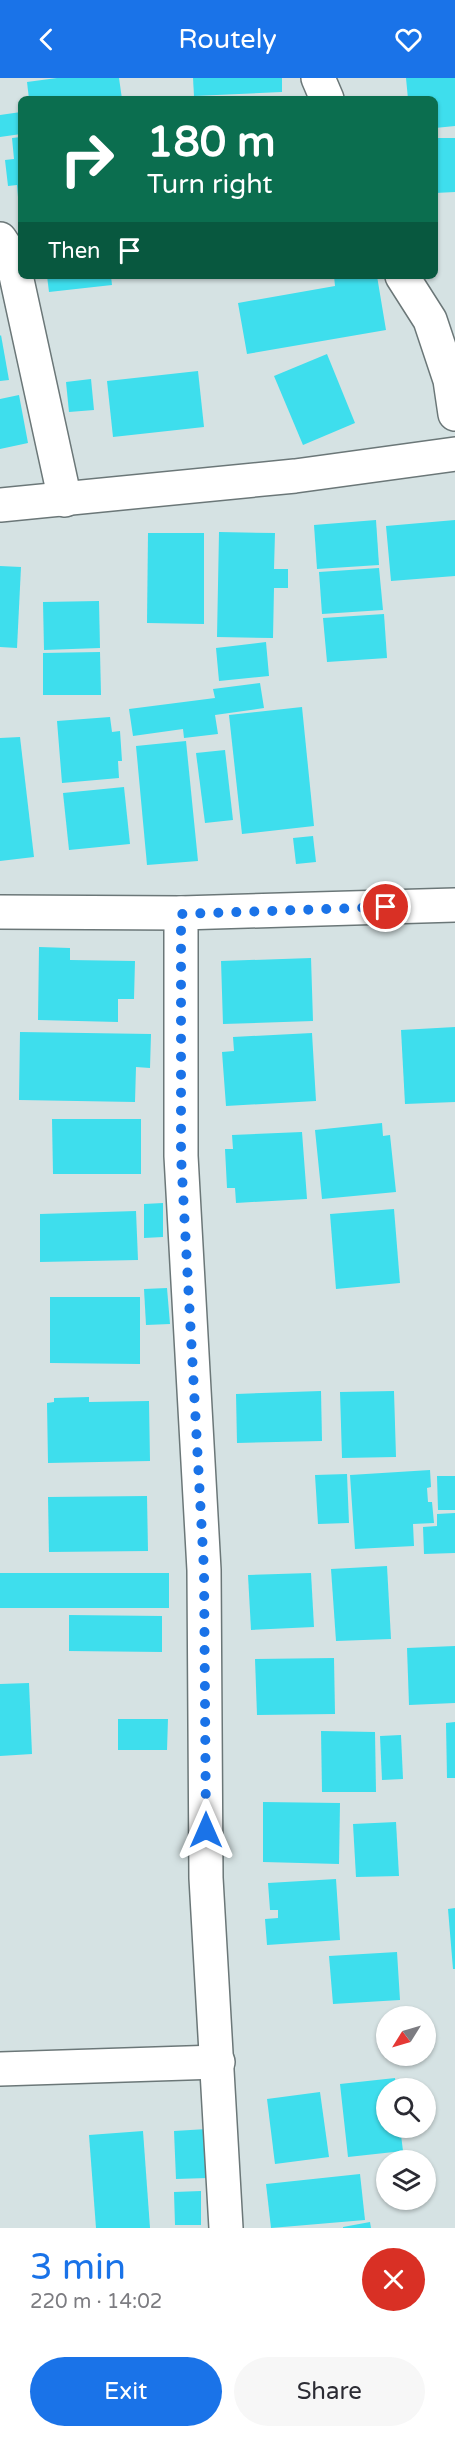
<!DOCTYPE html>
<html lang="en">
<head>
<meta charset="utf-8">
<style>
  body { margin:0; font-family:"Varela Round",sans-serif; background:#f7f7f7; color:#2b2b33; height:100vh; display:flex; flex-direction:column; font-size:22px; white-space:nowrap }
  * { box-sizing:border-box; margin:0 }
  p { font-size:20px; color:#7c7c81 }
  .icon { flex:none; width:33px; height:33px; fill:none; stroke:currentColor; stroke-width:2; stroke-linecap:round; stroke-linejoin:round }
  .map { position:relative; height:2150px; overflow:hidden }
  .side { display:flex; flex-direction:column; background:#fff; flex:1 }
  .side>* { flex:none }
  .banner { position:absolute; left:18px; top:18px; width:420px; height:183px; border-radius:9px; box-shadow:0 2px 4px #0004; background:#0b6e4f; color:#fff; overflow:hidden }
  .needle { width:39px; rotate:233deg }
  .buttons { position:absolute; left:376px; top:1928px; display:grid; gap:12px }
  .buttons a { display:grid; place-items:center; width:60px; height:60px; border-radius:50%; background:#fff; box-shadow:0 2px 4px #0004; font-size:30px }
  .pin { position:absolute; display:grid; place-items:center; width:51px; height:51px; color:#fff; margin:-26px; border:3px solid #fff; border-radius:50%; box-shadow:0 2px 6px #0007 }
  .me { position:absolute; width:66px; margin:-33px; rotate:0deg; stroke-linejoin:round; filter:drop-shadow(0 0 4px #0008) }
  .turn { display:flex; align-items:center; gap:21px; height:126px; padding:0 30px; font-size:27px }
  .turn .icon { width:78px; height:78px; stroke-width:2.5 }
  .turn b { display:block; font-size:42px; line-height:51px }
  .then { display:flex; align-items:center; height:57px; padding:0 30px; background:#0003; gap:12px; font-size:22px }
  .round { display:grid; place-items:center; flex:none; width:63px; height:63px; border-radius:32px; background:#f7f7f7 }
  .overview { display:flex; align-items:center; justify-content:space-between; height:102px; padding:0 30px }
  h1 { font-size:36px; font-weight:600; line-height:45px; color:#1a73e8 }
  .primary-button { display:flex; gap:12px; margin-top:auto; padding:12px 30px }
  .primary-button a { flex:1; height:69px; border-radius:36px; background:#1a73e8; color:#fff; font-size:24px; font-weight:600; line-height:69px; text-align:center }
  .primary-button a+a { background:#f7f7f7; color:#2b2b33 }
  header { display:flex; justify-content:space-between; align-items:center; height:78px; padding:0 30px; background:#1a73e8; color:#fff; font-size:27px; font-weight:600 }
  .map>svg:first-child { display:block }
</style>
</head>
<body>
<header><svg class="icon" aria-label="back" viewBox="0 0 24 24"><path d="M15 5l-7 7 7 7"/></svg>Routely<svg class="icon" aria-label="heart" viewBox="0 0 24 24"><path d="M12 20l-8-8c-3-5 5-10 8-4 3-6 11-1 8 4z"/></svg></header>
<div class="map">
<svg width="455" height="2150" viewBox="0 0 455 2150">
  <rect width="100%" height="100%" fill="#d5e2e3"/>
  <g fill="#3edeed">
    <path d="M57,0H119L122,21H29L27,4Z"/>
    <path d="M193,0H282V14L194,18Z"/>
    <path d="M406,0H455V48L435,50V21H408Z"/>
    <path d="M21,34V56L0,59V37Z"/>
    <path d="M21,59V119H18L17,107L8,108L5,82L14,81L12,60Z"/>
    <path d="M435,60H455V114L435,115Z"/>
    <path d="M47,198H111L112,207L49,214Z"/>
    <path d="M334,198H377L386,252L247,276L238,225L335,208Z"/>
    <path d="M1,257L9,302L0,303V258Z"/>
    <path d="M327,276L355,345L303,367L274,298Z"/>
    <path d="M198,293L204,349L113,359L107,303Z"/>
    <path d="M91,301L94,332L69,334L66,304Z"/>
    <path d="M19,317L28,365L0,371V321Z"/>
    <path d="M376,442L379,487L317,491L314,447Z"/>
    <path d="M455,442V498L391,503L386,448Z"/>
    <path d="M219,454L275,455L274,491H288V510H274L273,560L217,559Z"/>
    <path d="M148,455H204V546L147,545Z"/>
    <path d="M0,488L21,489L17,570L0,569Z"/>
    <path d="M379,490L383,532L322,536L319,494Z"/>
    <path d="M99,523L100,570L44,572L43,524Z"/>
    <path d="M384,536L387,580L327,584L323,540Z"/>
    <path d="M266,564L269,598L219,603L216,570Z"/>
    <path d="M100,574L101,617H43V575Z"/>
    <path d="M260,605L264,630L215,637L218,656L184,660L183,651L133,658L129,631L215,620L213,611Z"/>
    <path d="M302,629L314,748L242,756L229,637Z"/>
    <path d="M110,639L112,654L120,653L122,683H118L119,700L62,705L57,643Z"/>
    <path d="M20,659L34,779L0,783V660Z"/>
    <path d="M186,663L198,783L147,787L136,668Z"/>
    <path d="M225,672L233,742L205,745L196,675Z"/>
    <path d="M124,709L130,766L69,772L63,715Z"/>
    <path d="M313,758L316,784L296,786L293,760Z"/>
    <path d="M39,869L70,870V882L135,883L134,921H118V944L38,942Z"/>
    <path d="M311,880L313,943L223,946L221,883Z"/>
    <path d="M455,949V1024L405,1026L401,952Z"/>
    <path d="M20,954L151,956L150,990L136,989L135,1024L19,1022Z"/>
    <path d="M312,955L316,1023L226,1028L222,974L234,973L233,959Z"/>
    <path d="M52,1041H141V1096H53Z"/>
    <path d="M382,1045L383,1058L390,1057L396,1114L322,1121L315,1052Z"/>
    <path d="M302,1054L307,1121L236,1125L235,1110H227L225,1071H233L232,1057Z"/>
    <path d="M163,1125V1159L144,1160V1126Z"/>
    <path d="M394,1131L400,1205L336,1211L330,1136Z"/>
    <path d="M136,1133L138,1182L40,1184V1136Z"/>
    <path d="M167,1210L170,1246L146,1247L144,1211Z"/>
    <path d="M50,1219H140V1286L50,1285Z"/>
    <path d="M321,1313L322,1363L237,1365L236,1316Z"/>
    <path d="M394,1313L396,1379L342,1380L340,1314Z"/>
    <path d="M89,1319V1324L149,1323L150,1383L48,1385L47,1325L54,1324V1320Z"/>
    <path d="M430,1392L431,1409L427,1410L428,1424H432L434,1445L413,1446L414,1468L355,1471L350,1397Z"/>
    <path d="M347,1396L349,1445L318,1446L315,1397Z"/>
    <path d="M437,1398H455V1432H438Z"/>
    <path d="M147,1418L148,1473L49,1474L48,1419Z"/>
    <path d="M455,1435V1475L424,1476L423,1449L437,1448V1436Z"/>
    <path d="M387,1488L391,1561L336,1563L331,1491Z"/>
    <rect x="0" y="1495" width="169" height="35"/>
    <path d="M311,1495L314,1549L251,1552L248,1497Z"/>
    <path d="M69,1537L162,1538V1574L69,1573Z"/>
    <path d="M455,1568V1625L409,1627L407,1570Z"/>
    <path d="M334,1580L335,1636L257,1637L255,1581Z"/>
    <path d="M29,1605L32,1676L0,1678V1606Z"/>
    <path d="M118,1641H168L167,1672H118Z"/>
    <path d="M455,1644V1700H447L446,1645Z"/>
    <path d="M321,1653L375,1654L376,1714H322Z"/>
    <path d="M401,1657L403,1701L382,1702L380,1658Z"/>
    <path d="M263,1724L340,1725L339,1786L263,1784Z"/>
    <path d="M396,1744L399,1798L356,1799L353,1746Z"/>
    <path d="M336,1801L340,1862L267,1867L265,1841L278,1840V1832H270L268,1805Z"/>
    <path d="M455,1830V1891H453L448,1831Z"/>
    <path d="M397,1874L400,1922L333,1926L329,1878Z"/>
    <path d="M395,2000L396,2010H387V2049H400L403,2073L348,2079L340,2006Z"/>
    <path d="M320,2014L329,2079L275,2086L267,2021Z"/>
    <path d="M207,2051L208,2100L176,2101L174,2053Z"/>
    <path d="M143,2053L150,2150H96L89,2057Z"/>
    <path d="M360,2096L365,2142L271,2150L266,2106Z"/>
    <path d="M201,2113V2147H175L174,2114Z"/>
    <path d="M370,2144L371,2150H343V2149Z"/>
  </g>
  <g fill="none" stroke-linecap="round" stroke-linejoin="round">
    <defs>
      <g id="minor">
        <path d="M318,0L327,21"/>
        <path d="M0,161L12,179L65,422"/>
        <path d="M402,198L430,242L450,302L455,336"/>
        <path d="M0,427L295,398L455,376"/>
        <path d="M0,834L181,835L455,827"/>
        <path d="M181,835V1078L204,1492L206,1800L226,2150"/>
        <path d="M0,1991L218,1984"/>
      </g>
    </defs>
    <use href="#minor" stroke="#6b7778" stroke-width="36"/>
    <use href="#minor" stroke="#fff" stroke-width="33"/>
  </g>
  <g fill="none" stroke-linecap="round" stroke-linejoin="round">
    <path stroke="#1a73e8" stroke-width="10" stroke-dasharray="0 18" d="M206,1752L204,1492L181,1078V836L386,829"/>
  </g>
</svg>
<div class="buttons">
<a><svg class="needle" viewBox="-14 -14 28 28"><path d="M0-13l5 13h-10z" fill="#e53935"/><path d="M0 13l5-13h-10z" fill="#7c7c81"/></svg></a>
<a><svg class="icon" aria-label="search" viewBox="0 0 24 24"><circle cx="10" cy="10" r="6"/><path d="M15 15l6 6"/></svg></a>
<a><svg class="icon" aria-label="layers" viewBox="0 0 24 24"><path d="M12 4l9 5-9 5-9-5zM3 14l9 5 9-5"/></svg></a>
</div>
<div class="pin" style="left:386px;top:829px;background:#d93025"><svg class="icon" aria-label="arrive" viewBox="0 0 24 24"><path d="M6 21V4h12l-3 4 3 4H6"/></svg></div>
<svg class="me" style="left:206px;top:1752px" viewBox="-20 -20 40 40"><path d="M0-17L14 15 0 8-14 15z" fill="#1a73e8" stroke="#fff" stroke-width="4"/></svg>
<div class="banner">
<div class="turn"><svg class="icon" aria-label="right" viewBox="0 0 24 24"><path d="M7 20v-9h11M14 6l5 5-5 5"/></svg><div><b>180 m</b>Turn right</div></div>
<div class="then">Then<svg class="icon" aria-label="arrive" viewBox="0 0 24 24"><path d="M6 21V4h12l-3 4 3 4H6"/></svg></div>
</div>
</div>
<section class="side">
<div class="overview"><div><h1>3 min</h1><p>220 m · 14:02</p></div><a class="round" style="background:#d93025;color:#fff"><svg class="icon" aria-label="close" viewBox="0 0 24 24"><path d="M6 6l12 12M18 6L6 18"/></svg></a></div>
<div class="primary-button"><a>Exit</a><a>Share</a></div>
</section>
</body>
</html>
